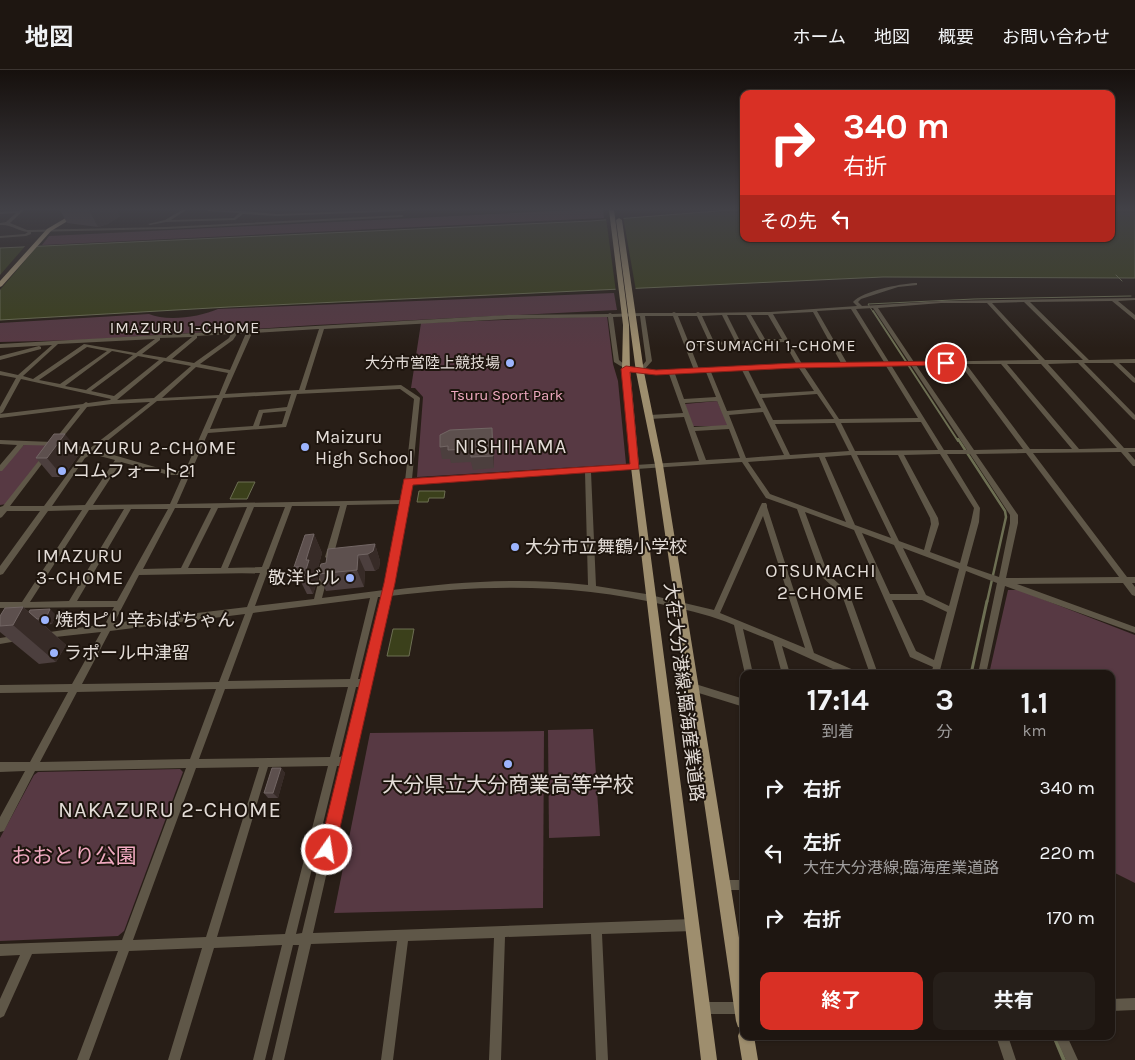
<!DOCTYPE html>
<html lang="ja">
<head>
<meta charset="utf-8">
<style>
  body { margin:0; font-family:Karla,"Noto Sans JP",sans-serif; background:#261f1a; color:#f1f3f6; height:100vh; display:flex; flex-direction:column; font-size:19px; white-space:nowrap }
  * { box-sizing:border-box; margin:0 }
  p { font-size:16px; color:#a19f9f }
  .icon { flex:none; width:28px; height:28px; fill:none; stroke:currentColor; stroke-width:2; stroke-linecap:round; stroke-linejoin:round }
  .map { position:relative; flex:1; overflow:hidden }
  .panel { position:absolute; left:740px; top:600px; width:375px; height:370px; display:flex; flex-direction:column; background:#1e1611; border-radius:10px; box-shadow:0 1px 4px #0004,0 0 0 1px #3c3531 }
  .panel>* { flex:none }
  .guide { position:absolute; left:740px; top:20px; width:375px; height:152px; border-radius:10px; box-shadow:0 1px 4px #0004,0 0 0 1px #3c3531; background:#d93025; color:#fff; overflow:hidden }
  .pin { position:absolute; display:grid; place-items:center; width:42px; height:42px; color:#fff; margin:-21px; border:2px solid #fff; border-radius:50%; box-shadow:0 1px 5px #0007 }
  .me { position:absolute; width:55px; margin:-28px; rotate:13deg; stroke-linejoin:round; filter:drop-shadow(0 0 4px #0008) }
  .turn { display:flex; align-items:center; gap:18px; height:105px; padding:0 20px; font-size:22px }
  .turn .icon { width:65px; height:65px; stroke-width:2.5 }
  .turn b { display:block; font-size:35px; line-height:42px }
  .then { display:flex; align-items:center; height:48px; padding:0 20px; background:#0003; gap:10px; font-size:19px }
  .eta { display:flex; justify-content:space-evenly; align-items:center; height:85px; text-align:center }
  .eta b { font-size:30px; font-weight:700; line-height:35px }
  .button { display:flex; gap:10px; margin-top:auto; padding:10px 20px }
  .button a { flex:1; height:58px; border-radius:10px; background:#d93025; color:#fff; font-size:20px; font-weight:700; line-height:58px; text-align:center }
  .button a+a { background:#261f1a; color:#f1f3f6 }
  ul { padding:0; list-style:none }
  li { display:flex; align-items:center; gap:15px; height:65px; padding:0 20px }
  li div { flex:1 }
  li b { display:block; font-size:19px }
  li em { font-style:normal }
  header { display:flex; align-items:center; gap:30px; box-sizing:border-box; height:70px; padding:0 25px; background:#1e1611; border-bottom:1px solid #3c3531 }
  header strong { font-size:24px }
  nav { display:flex; gap:28px; margin-inline-start:auto; font-size:18px }
  .map>svg:first-child { display:block }
</style>
</head>
<body>
<header>
<strong>地図</strong>
<nav><a>ホーム</a><a>地図</a><a>概要</a><a>お問い合わせ</a></nav>
</header>
<div class="map">
<svg width="1135" height="990" viewBox="0 0 1135 990">
  <rect width="100%" height="100%" fill="#281e17"/>
  <g fill="#573943">
    <path d="M576,140H603L604,148L42,175L49,166Z"/>
    <path d="M614,223L617,240L316,255L83,270L0,272V253L149,244C167,252 200,247 218,239Z"/>
    <path d="M607,246L613,294L618,311L626,394L417,407L423,327L415,318H411L421,253Z"/>
    <path d="M717,331L728,354L726,356H692L685,334Z"/>
    <path d="M24,375H51L7,434L0,435V401Z"/>
    <path d="M1008,520H1019L1135,565V813L1111,801V604H989Z"/>
    <path d="M593,659L600,766L549,768L548,660Z"/>
    <path d="M544,661L543,838L334,843L370,663Z"/>
    <path d="M180,699L183,702L124,861L118,866L0,871V768L34,705L38,702Z"/>
  </g>
  <g fill="#3b401b" stroke="#6d6f53">
    <path d="M730,140H744V169H1111V140H1135V208L883,207L229,237L0,250V178L591,151Z"/>
    <path d="M238,412H255L247,429H230Z"/>
    <path d="M419,421H445L444,428H429L428,432H417Z"/>
    <path d="M393,559H414L409,586H387Z"/>
  </g>
  <g fill="#281e17">
    <path d="M623,146L636,221L616,222L606,148Z"/>
    <path d="M40,173L0,220V205L27,174Z"/>
  </g>
  <g fill="none" stroke-linecap="round" stroke-linejoin="round">
    <g stroke="#6d6f53" stroke-width="1">
      <path d="M1116,205L1122,211"/>
      <path d="M873,242L868,234L974,229L1131,226"/>
    </g>
    <path stroke="#6d6f53" stroke-width="2" d="M873,241L958,371"/>
    <path stroke="#6d6f53" stroke-width="2.5" d="M958,369L1005,441L1006,447L987,532"/>
    <path stroke="#6d6f53" stroke-width="3" d="M971,604L987,531"/>
    <path stroke="#6d6f53" stroke-width="4" d="M1054,966L1064,990"/>
    <g fill="#5f5748" fill-rule="evenodd">
      <path d="M20,140H24L10,153L27,160L166,157L402,145L404,146L402,147L166,159L31,162V164L26,166L0,168V166L25,164L28,162C18,161 11,154 0,155V153L6,152L16,143L0,144V142L19,141Z"/>
      <path d="M182,140H186L171,150L234,148L239,143L208,141L206,140L243,141L277,144L384,140H406L404,141L277,146L243,144L235,150L166,152L150,155L148,154L165,150Z"/>
      <path d="M915,213H917V215L898,217L861,229L858,232L862,236L941,231L1135,228V230L1118,231L1135,245V250L1112,231L1030,232L1089,290L1135,289V293H1119L1135,308V313L1133,312L1113,293H1084L1135,345V350L1133,349L1078,293L1048,294L1124,378H1135V382H1128L1135,390V396H1133L1121,382L1033,383L1127,507H1135V513H1132L1135,517V526L1132,525L1123,513L1017,514L1135,557V563L1005,516L986,604H978L997,513L966,501L939,604H931L933,597L910,587L854,460L805,442L828,504L849,523L878,604H870L842,525L821,506L797,439L766,428L742,392L591,402L596,516L646,524L714,540L760,437L762,433H766L767,435V437L814,583L856,601L857,604H844L782,576L790,604H782L773,571L743,559L753,604H745L734,555C713,546 691,541 669,536C577,513 484,514 390,526L313,863L693,849L697,851L699,855L697,859L693,861L602,864L608,990H596L591,864L505,867L501,990H489L494,868L408,871L393,990H381L397,871L311,874L284,990H272L299,875H293L265,990H253L282,875L214,878L180,990H168L202,878L129,881L89,990H77L118,881L32,884L4,946L0,948V929L20,885L0,886V874L122,870L186,698L35,701L4,761L0,762V747L25,701L0,702V692H30L68,622L0,623V615L72,614L101,562L46,568L43,567L42,565L43,563L105,554L114,537L0,538V532H22L82,440L48,441L3,504L0,505V496L40,441H7L2,447L0,448V437L3,436L44,384H48L49,385L48,386L10,436H44L81,386L86,382L65,376L24,375L2,401H0V395L17,375L0,374V370L53,372L80,338L0,348V344L83,334L86,332L88,333L110,330L111,329L21,309L3,342L0,344V337L16,308L0,305V301L18,305L52,275L0,278V274L508,245L608,244L610,243L612,244L642,243H672L674,242L676,243H696L698,242L700,243L770,242L857,236L853,232C863,221 899,214 915,213ZM1024,232L1083,290H1045L992,233ZM941,233H987L1039,290L914,292L878,238ZM873,238L909,292H889L856,239ZM851,239L884,292L847,293L817,241ZM813,242L841,293L802,294L773,244ZM722,245L735,271L714,272L702,246ZM727,245H746L760,270L740,271ZM751,245H768L782,269H765ZM640,246L646,291L639,300L626,296L619,290L613,247ZM645,246H673L694,300L661,301L644,300L652,291ZM678,246H697L709,272L689,273ZM608,247L614,292C631,304 649,305 669,304L683,343L650,345L647,347L650,349L684,347L699,391L412,409L420,328L419,327L401,315L305,320L324,259L508,249ZM319,259L299,320L225,324L252,263ZM246,263L230,300L200,294L233,270L237,264ZM231,264L229,268L194,293L172,289L197,268V266ZM192,267L166,288L142,284L160,270V268ZM155,269L136,283L84,274L33,309L23,306L58,274ZM784,272L797,295L699,299L690,276ZM87,277L107,281L60,314L39,310ZM112,281L133,285L86,320L65,316ZM138,286L159,290L114,326L91,321ZM164,291L191,296L154,328L117,330ZM960,294L1023,379L974,380L916,295ZM966,294H1001L1072,379H1030ZM1007,294H1041L1117,378L1079,379ZM891,295H911L967,380H944ZM886,296L918,348L839,349L805,298ZM196,297L228,303L219,325L162,328ZM799,298L814,321L760,324L748,300ZM742,300L761,338L727,341L711,302ZM706,302L716,327L684,329L675,304ZM400,319L414,329L405,411L401,430L177,434L208,363L286,357L297,324ZM291,324L287,337L259,340L253,356L210,359L223,328ZM817,324L834,349L773,350L762,328ZM217,328L185,401H169L96,380L157,331ZM717,331L727,355L694,357L685,333ZM150,332L89,379L65,372H59L87,337L112,334ZM286,341L282,354L259,356L263,343ZM763,342L784,385L746,388L729,345ZM921,352L938,380L855,381L841,353ZM835,353L849,381L790,385L775,354ZM729,359L740,388L706,390L695,361ZM1026,383L1119,507L1006,508L1018,453V445L976,384ZM92,384L115,390L85,435L52,436L85,388ZM940,384L974,438L971,452L960,493L930,482L939,454L938,448L904,385ZM947,384H970L1010,445V453L999,507L967,496L979,452L980,438ZM851,385L891,468L855,455L825,387ZM857,385H898L930,448L931,454L924,480L899,471ZM819,387L846,452L770,424L748,392ZM121,392L169,405H183L170,434L93,435ZM585,402L588,515C523,507 456,512 392,520L411,413ZM400,434L384,520L322,528L328,505L327,503H321L320,505L314,529L255,536L292,436H340L325,487L329,490L333,487L347,435ZM247,437L221,498H188L218,438ZM254,437H285L262,497L228,498ZM175,438H211L181,498L143,499ZM124,439L69,531L30,532L89,440ZM131,439H168L117,531H77ZM763,446L805,578L720,543ZM862,463L894,475L918,524H890ZM903,478L959,499L949,536L926,525ZM260,503L247,537L114,553L139,505ZM378,527H382L363,609H358ZM370,528L350,609L228,611L253,543ZM892,530H922L947,542L934,590L916,581ZM245,544L219,612L82,614L110,561ZM348,617L330,687L199,689L225,619ZM356,617H361L344,686L339,687ZM216,619L190,689L40,692L77,622ZM328,696L285,864L217,867L268,697ZM337,696H342L302,863L296,864ZM259,697L206,867L133,870L196,698Z"/>
      <path d="M39,276L41,277V279L0,290V286Z"/>
      <path d="M20,565L23,566L24,568L23,570L0,574V568Z"/>
      <path d="M692,613L744,629V637L689,620L688,617L689,614Z"/>
      <path d="M723,810H744V820H723L719,819L718,815L719,811Z"/>
      <path d="M1135,928V940L1111,941V929Z"/>
      <path d="M703,932H744V944H703L699,942L697,938L699,934Z"/>
      <path d="M996,966H1008L1016,990H1004Z"/>
      <path d="M1055,966H1067L1078,990H1066Z"/>
    </g>
    <g fill="#9e8e6e" fill-rule="evenodd">
      <path d="M609,140H614L629,255L630,299L639,397L717,990H701L631,397L622,299L623,255Z"/>
      <path d="M619,148L622,150L644,302L663,395L744,899V966H754L758,990H742L738,966L740,960L744,959L738,957L736,951L655,395L636,302L616,150Z"/>
    </g>
    <path fill="#b7a47d" fill-rule="evenodd" d="M79,140H86L51,161L2,216L0,217V211L47,159Z"/>
  </g>
  <g fill="#4c3f3e">
    <path d="M60,140H116L120,146L108,154L98,157L67,153Z"/>
    <path d="M492,358L493,371L494,398L473,400L471,392L451,393L450,389H442L440,377Z"/>
    <path d="M80,383L63,407H52L36,388Z"/>
    <path d="M314,464L322,483L316,505L318,509L313,524H307L298,506V505L294,497Z"/>
    <path d="M375,474L380,491L379,498L375,501H365L364,517L326,521L318,504L326,493Z"/>
    <path d="M23,537L29,542L56,545L52,554L44,555L66,575L56,592L39,594L0,562V546Z"/>
    <path d="M281,698L285,703L278,728H268L264,723Z"/>
  </g>
  <g fill="#372b27">
    <path d="M89,140H116L120,146L108,154L98,157Z"/>
    <path d="M492,358L493,371L494,398L493,386Z"/>
    <path d="M65,364L80,383L63,407L47,388Z"/>
    <path d="M314,464L322,483L316,505L318,509L313,524L304,506L306,490Z"/>
    <path d="M375,474L380,491L379,498L375,501L368,484Z"/>
    <path d="M358,485L365,501L364,517L357,500Z"/>
    <path d="M23,537L66,575L56,592L13,555Z"/>
    <path d="M50,539L56,545L52,554L46,548Z"/>
    <path d="M281,698L285,703L278,728L273,723Z"/>
  </g>
  <g fill="#5d504e" stroke="#726664">
    <path d="M492,358L493,386L471,387V379L448,380V376L440,377V365L450,360Z"/>
    <path d="M54,364H65L47,388H36Z"/>
    <path d="M314,464L306,490H309L304,506H298L301,497H294L305,465Z"/>
    <path d="M375,474L373,481L368,484L358,485L357,500L318,504L321,494L326,493L328,479Z"/>
    <path d="M23,537L13,555L0,556V546L5,538Z"/>
    <path d="M50,539L46,548L37,549L29,542L30,540Z"/>
    <path d="M272,698H281L273,723H264Z"/>
  </g>
  <linearGradient id="sky" x2="0" y2="1"><stop stop-color="#16100d"/><stop offset="0.5" stop-color="#424147"/><stop offset="1" stop-color="#424147" stop-opacity="0"/></linearGradient>
  <rect width="1135" height="278" fill="url(#sky)"/>
  <path fill="#d93025" stroke="#8d1f18" d="M946,291L950,293L949,295L795,298L656,305L630,302L639,399L413,415L395,513L335,780L333,786L327,788L322,786L319,780L384,513L404,409L630,394L621,299L626,296L656,300L795,293Z"/>
  <g fill="#9cb4fd" stroke="#1e150e" stroke-width="2">
    <circle cx="510" cy="293" r="5"/>
    <circle cx="305" cy="377" r="5"/>
    <circle cx="62" cy="401" r="5"/>
    <circle cx="515" cy="477" r="5"/>
    <circle cx="350" cy="508" r="5"/>
    <circle cx="45" cy="550" r="5"/>
    <circle cx="54" cy="583" r="5"/>
    <circle cx="508" cy="694" r="5"/>
  </g>
  <g text-anchor="middle" stroke-width="4" stroke-linejoin="round" paint-order="stroke">
    <g font-size="15" fill="#e3dcd7" stroke="#1e150e" text-anchor="end">
      <text x="500" y="298">大分市営陸上競技場</text>
    </g>
    <g font-size="15" fill="#f0aac1" stroke="#1e150e">
      <text x="507" y="330">Tsuru Sport Park</text>
    </g>
    <g font-size="16" letter-spacing="1" fill="#e3dcd7" stroke="#1e150e">
      <text x="185" y="263">IMAZURU 1-CHOME</text>
      <text x="771" y="281">OTSUMACHI 1-CHOME</text>
    </g>
    <g font-size="18" fill="#e3dcd7" stroke="#1e150e" text-anchor="start">
      <text x="315" y="373">Maizuru<tspan x="315" dy="21">High School</tspan></text>
      <text x="72" y="407">コムフォート21</text>
      <text x="525" y="483">大分市立舞鶴小学校</text>
      <text x="340" y="514" text-anchor="end">敬洋ビル</text>
      <text x="55" y="556">焼肉ピリ辛おばちゃん</text>
      <text x="64" y="589">ラポール中津留</text>
    </g>
    <g font-size="18" fill="#e3dcd7" stroke="#1e150e">
      <text transform="translate(684 622) rotate(83)" y="6">大在大分港線;臨海産業道路</text>
    </g>
    <g font-size="19" letter-spacing="1" fill="#e3dcd7" stroke="#1e150e">
      <text x="147" y="384">IMAZURU 2-CHOME</text>
      <text x="80" y="492">IMAZURU<tspan x="80" dy="22">3-CHOME</tspan></text>
      <text x="821" y="507">OTSUMACHI<tspan x="821" dy="22">2-CHOME</tspan></text>
    </g>
    <g font-size="20" letter-spacing="1" fill="#e3dcd7" stroke="#1e150e">
      <text x="511" y="383">NISHIHAMA</text>
    </g>
    <g font-size="21" fill="#e3dcd7" stroke="#1e150e">
      <text x="508" y="722">大分県立大分商業高等学校</text>
    </g>
    <g font-size="21" fill="#f0aac1" stroke="#1e150e">
      <text x="74" y="793">おおとり公園</text>
    </g>
    <g font-size="22" letter-spacing="1" fill="#e3dcd7" stroke="#1e150e">
      <text x="170" y="747">NAKAZURU 2-CHOME</text>
    </g>
  </g>
</svg>
<div class="pin" style="left:946px;top:293px;background:#d93025"><svg class="icon" aria-label="arrive" viewBox="0 0 24 24"><path d="M6 21V4h12l-3 4 3 4H6"/></svg></div>
<svg class="me" style="left:327px;top:780px" viewBox="-20 -20 40 40"><circle r="17" fill="#d93025" stroke="#fff" stroke-width="3"/><path d="M0-11L8 9 0 5-8 9z" fill="#fff"/></svg>
<div class="guide">
<div class="turn"><svg class="icon" aria-label="right" viewBox="0 0 24 24"><path d="M7 20v-9h11M14 6l5 5-5 5"/></svg><div><b>340 m</b>右折</div></div>
<div class="then">その先<svg class="icon" aria-label="left" viewBox="0 0 24 24"><path d="M17 20v-9H6M10 6l-5 5 5 5"/></svg></div>
</div>
<section class="panel">
<div class="eta">
<div><b>17:14</b><p>到着</p></div>
<div><b>3</b><p>分</p></div>
<div><b>1.1</b><p>km</p></div>
</div>
<ul>
<li><svg class="icon" aria-label="right" viewBox="0 0 24 24"><path d="M7 20v-9h11M14 6l5 5-5 5"/></svg><div><b>右折</b></div><em>340 m</em></li>
<li><svg class="icon" aria-label="left" viewBox="0 0 24 24"><path d="M17 20v-9H6M10 6l-5 5 5 5"/></svg><div><b>左折</b><p>大在大分港線;臨海産業道路</p></div><em>220 m</em></li>
<li><svg class="icon" aria-label="right" viewBox="0 0 24 24"><path d="M7 20v-9h11M14 6l5 5-5 5"/></svg><div><b>右折</b></div><em>170 m</em></li>
</ul>
<div class="button"><a>終了</a><a>共有</a></div>
</section>
</div>
</body>
</html>
